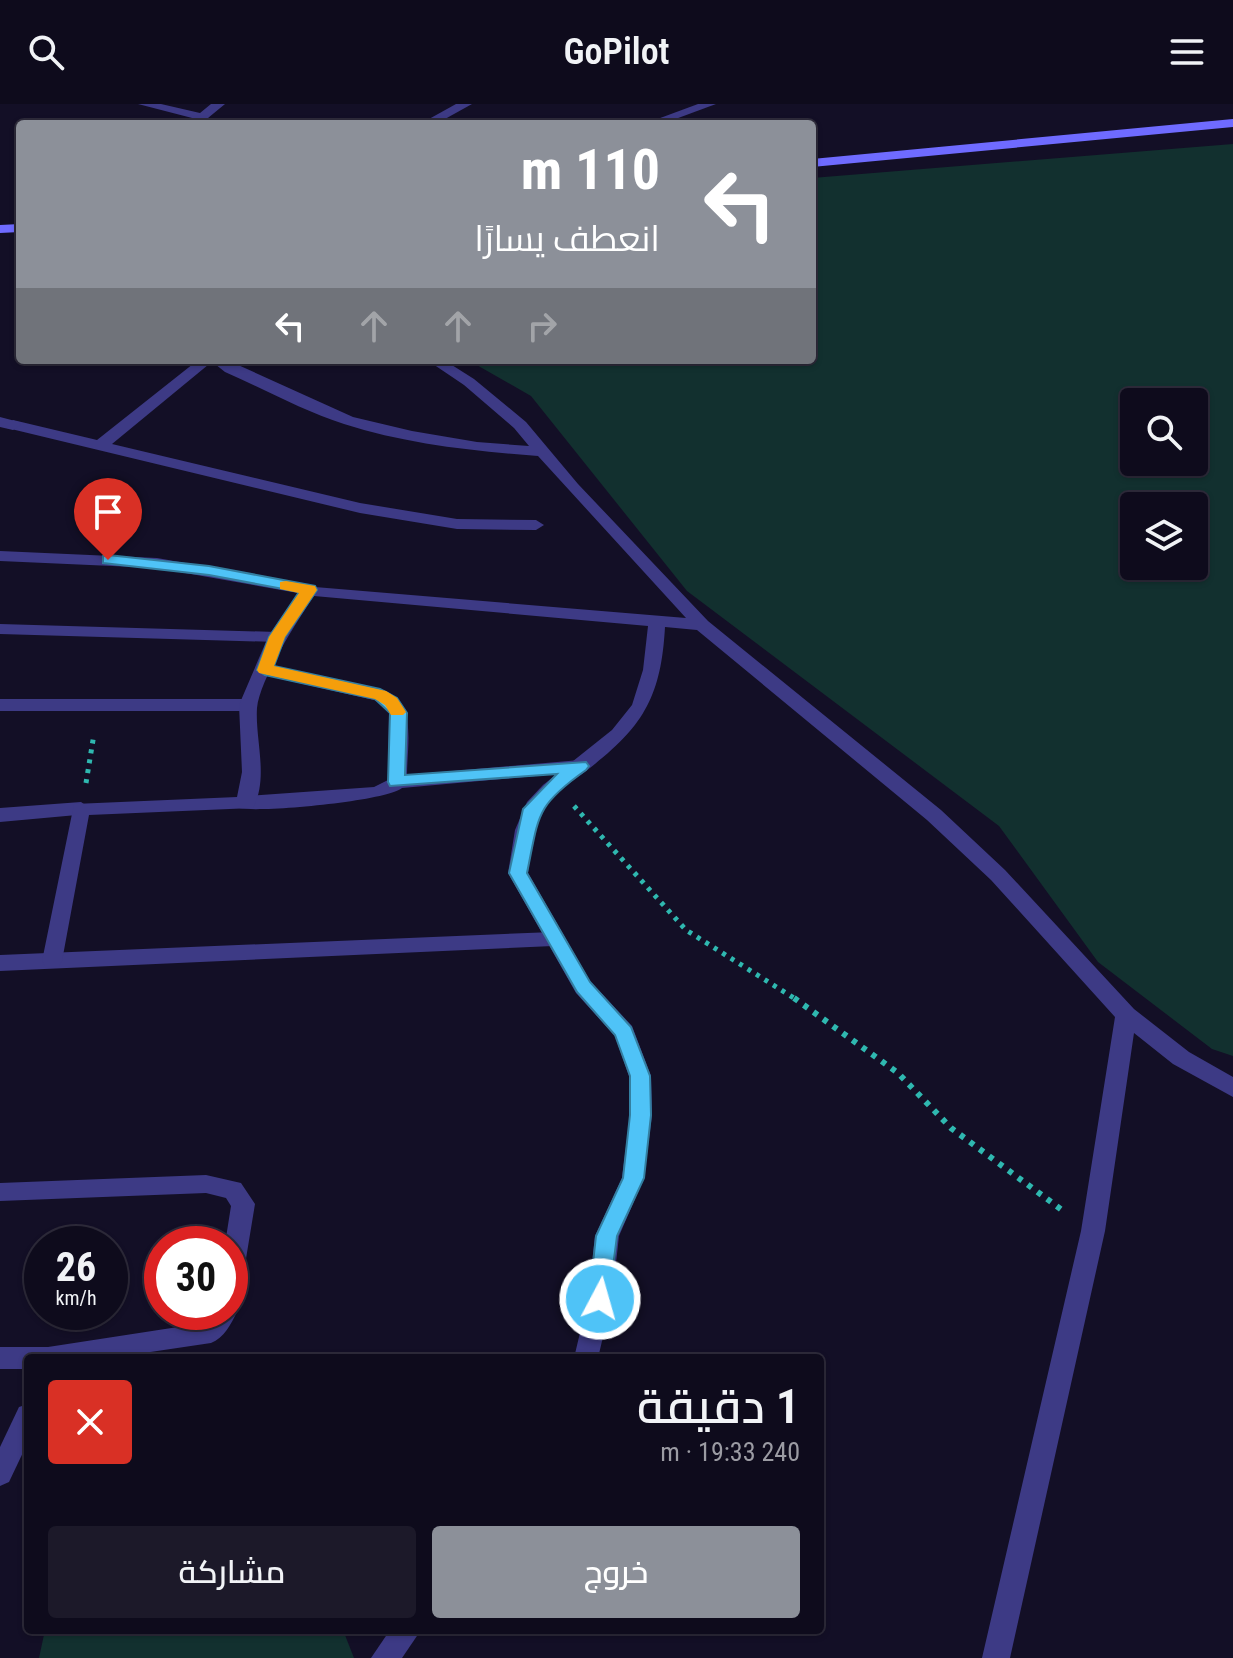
<!DOCTYPE html>
<html lang="ar">
<head>
<meta charset="utf-8">
<style>
  body { margin:0; font-family:"Roboto Condensed",Cairo,sans-serif; background:#1c1929; color:#f1f3f6; direction:rtl; height:100vh; display:flex; flex-direction:column; font-size:30px; white-space:nowrap }
  * { box-sizing:border-box; margin:0 }
  p { font-size:26px; color:#9b9ba3 }
  .icon { flex:none; width:44px; height:44px; fill:none; stroke:currentColor; stroke-width:2; stroke-linecap:round; stroke-linejoin:round }
  .map { position:relative; flex:1; overflow:hidden; direction:ltr }
  .details { position:absolute; left:24px; top:1250px; width:800px; height:280px; display:flex; flex-direction:column; background:#0e0b1c; border-radius:8px; box-shadow:0 2px 6px #0004,0 0 0 2px #2e2b3b; direction:rtl }
  .details>* { flex:none }
  .banner { position:absolute; left:16px; top:16px; width:800px; height:244px; border-radius:8px; box-shadow:0 2px 6px #0004,0 0 0 2px #2e2b3b; direction:rtl; background:#8c9099; color:#fff; overflow:hidden }
  .buttons { position:absolute; left:1120px; top:284px; display:grid; gap:16px }
  .buttons a { display:grid; place-items:center; width:88px; height:88px; border-radius:8px; background:#0e0b1c; box-shadow:0 2px 6px #0004,0 0 0 2px #2e2b3b; font-size:40px }
  .speed { position:absolute; left:24px; top:1122px; display:flex; gap:16px; font-size:40px; font-weight:700; text-align:center }
  .speed>* { display:grid; place-content:center; width:104px; height:104px; border-radius:50%; background:#0e0b1c; box-shadow:0 2px 6px #0004,0 0 0 2px #2e2b3b; line-height:1 }
  .speed small { font-size:20px; font-weight:400 }
  .speed .limit { border:12px solid #d22; background:#fff; color:#111 }
  .pin { position:absolute; display:grid; place-items:center; width:68px; height:68px; color:#fff; margin:-82px -34px; border-radius:50% 50% 50% 0; rotate:-45deg; box-shadow:0 0 8px #0007 }
  .pin .icon { rotate:45deg }
  .me { position:absolute; width:88px; margin:-44px; rotate:6deg; stroke-linejoin:round; filter:drop-shadow(0 0 6px #0008) }
  .turn { display:flex; align-items:center; gap:28px; height:168px; padding:0 24px; font-size:36px }
  .turn .icon { width:104px; height:104px; stroke-width:2.5 }
  .turn b { display:block; font-size:56px; line-height:68px }
  .lanes { display:flex; align-items:center; height:76px; padding:0 24px; background:#0003; justify-content:center; gap:40px; direction:ltr }
  .lanes .off { opacity:.35 }
  .round { display:grid; place-items:center; flex:none; width:84px; height:84px; border-radius:8px; background:#1c1929 }
  .overview { display:flex; align-items:center; justify-content:space-between; height:136px; padding:0 24px }
  h1 { font-size:48px; font-weight:600; line-height:60px }
  .cta { display:flex; gap:16px; margin-top:auto; padding:16px 24px }
  .cta a { flex:1; height:92px; border-radius:8px; background:#8c9099; color:#fff; font-size:32px; font-weight:600; line-height:92px; text-align:center }
  .cta a+a { background:#1c1929; color:#f1f3f6 }
  header { display:flex; justify-content:space-between; align-items:center; height:104px; padding:0 24px; background:#0e0b1c; font-size:36px; font-weight:600 }
  .map>svg:first-child { display:block }
</style>
</head>
<body>
<header><svg class="icon" aria-label="menu" viewBox="0 0 24 24"><path d="M4 6h16M4 12h16M4 18h16"/></svg>GoPilot<svg class="icon" aria-label="search" viewBox="0 0 24 24"><circle cx="10" cy="10" r="6"/><path d="M15 15l6 6"/></svg></header>
<div class="map">
<svg width="1233" height="1554" viewBox="0 0 1233 1554">
  <rect width="100%" height="100%" fill="#130f26"/>
  <g fill="#12302f" fill-rule="evenodd">
    <path d="M1233,40V952L1212,945L1098,858L999,722L687,487L531,292L468,256H812V74ZM1134,298H1194V358H1134ZM1134,402H1194V462H1134Z"/>
    <path d="M45,1526H343L354,1554H39Z"/>
  </g>
  <g fill="none" stroke-linecap="round" stroke-linejoin="round">
    <g stroke="#2fb8b0" stroke-width="5" stroke-dasharray="4 6" stroke-linecap="butt">
      <path d="M86,679L94,630"/>
      <path d="M574,702L686,826L797,896"/>
    </g>
    <path stroke="#2fb8b0" stroke-width="6" stroke-dasharray="5 7" stroke-linecap="butt" d="M794,894L898,969L951,1024L1062,1106"/>
    <g fill="#3d3a85" fill-rule="evenodd">
      <path d="M198,256H214L112,340L360,399L457,415L536,416L544,421L536,426L457,425L360,409L7,324L5,321L13,316L97,336Z"/>
      <path d="M0,447L157,454L309,481L318,486L309,491L157,464L0,457Z"/>
      <path d="M0,520L277,528L286,533L277,538L0,530Z"/>
      <path d="M265,560L380,585C418,595 407,640 407,671L580,656L589,662L580,668L402,684C387,697 260,709 239,704L236,699L246,692L374,683L388,676L389,609L384,601L374,596L259,570L256,566Z"/>
      <path d="M0,595H248L257,601L248,607H0Z"/>
      <path d="M81,698L91,705L88,710L0,718V704Z"/>
      <path d="M553,828L560,830L563,835L560,840L553,842L0,867V851Z"/>
    </g>
    <g fill="#3d3a85" fill-rule="evenodd">
      <path d="M138,0H161L200,9L211,0H225L208,14V20H196V15Z"/>
      <path d="M456,0H472L436,20H420Z"/>
      <path d="M698,0H716L662,20H644Z"/>
      <path d="M210,256H227L353,313L412,327L477,338L529,342L514,324L464,281L427,256H444L474,275L526,318L578,380L708,517L941,706L1005,766L1134,905L1189,948L1233,973V993L1173,960L1134,929L1105,1127L1010,1554H982L1081,1127L1115,913L991,776L927,716L697,526L665,523C661,595 642,624 586,667C570,679 550,691 540,709C531,727 531,749 528,769L590,877L632,922L651,972L652,1011L644,1074L619,1132L612,1195L598,1254H574L588,1195L595,1132L622,1074L630,1011L629,972L615,932L576,889L508,769L515,726L527,698L543,681L612,626L632,601L643,566L648,522L314,492C297,517 260,575 257,604C255,636 269,674 253,704L89,711L62,857L59,862H45L42,857L74,700L237,693L242,668L239,601L268,533L303,482L686,514L538,352C473,347 406,340 344,320C303,307 264,285 225,268Z"/>
      <path d="M0,313L19,318L21,321L13,326L0,323Z"/>
      <path d="M206,1071L241,1079L255,1100L242,1179L238,1186L230,1189V1140H225L231,1102L226,1094L206,1089L0,1097V1079Z"/>
      <path d="M230,1199L237,1208C231,1220 224,1234 211,1239L110,1254H28V1265H0V1243H48L204,1219L211,1208H230Z"/>
      <path d="M28,1300V1338L9,1378L0,1382V1343L19,1303Z"/>
      <path d="M390,1526H421L402,1554H371Z"/>
    </g>
    <g fill="#6f6bff" fill-rule="evenodd">
      <path d="M1233,15V23L812,63V55Z"/>
      <path d="M20,120V128L0,129V121Z"/>
    </g>
  </g>
  <path fill="#4fc3f7" stroke="#337fa1" stroke-width="2" d="M108,451L209,462L315,482L317,486L285,533L274,562L380,585L397,594L407,609L405,671L586,658L589,662L586,666C535,702 539,711 527,769L590,878L631,923L650,972L651,1011L644,1074L617,1132L608,1201L600,1204L592,1201L589,1195L596,1132L623,1074L630,1011V972L615,931L577,888L509,769L523,705L557,670L390,682L388,678L390,609L375,595L265,571L257,566L269,533L299,488L209,471L103,459V452Z"/>
  <path fill="#f59e0b" d="M286,477L315,482L317,486L285,533L274,562L386,587L397,594L406,608L403,611H391L385,601L375,595L259,569L257,566L269,533L299,489L280,485V478Z"/>
</svg>
<div class="buttons">
<a><svg class="icon" aria-label="search" viewBox="0 0 24 24"><circle cx="10" cy="10" r="6"/><path d="M15 15l6 6"/></svg></a>
<a><svg class="icon" aria-label="layers" viewBox="0 0 24 24"><path d="M12 4l9 5-9 5-9-5zM3 14l9 5 9-5"/></svg></a>
</div>
<div class="speed"><div>26<small>km/h</small></div><div class="limit">30</div></div>
<div class="pin" style="left:108px;top:456px;background:#d93025"><svg class="icon" aria-label="arrive" viewBox="0 0 24 24"><path d="M6 21V4h12l-3 4 3 4H6"/></svg></div>
<svg class="me" style="left:600px;top:1195px" viewBox="-20 -20 40 40"><circle r="17" fill="#4fc3f7" stroke="#fff" stroke-width="3"/><path d="M0-11L8 9 0 5-8 9z" fill="#fff"/></svg>
<div class="banner">
<div class="turn"><svg class="icon" aria-label="left" viewBox="0 0 24 24"><path d="M17 20v-9H6M10 6l-5 5 5 5"/></svg><div><b>110 m</b>انعطف يسارًا</div></div>
<div class="lanes"><svg class="icon" aria-label="left" viewBox="0 0 24 24"><path d="M17 20v-9H6M10 6l-5 5 5 5"/></svg><svg class="icon off" aria-label="ahead" viewBox="0 0 24 24"><path d="M12 20V5M6 11l6-6 6 6"/></svg><svg class="icon off" aria-label="ahead" viewBox="0 0 24 24"><path d="M12 20V5M6 11l6-6 6 6"/></svg><svg class="icon off" aria-label="right" viewBox="0 0 24 24"><path d="M7 20v-9h11M14 6l5 5-5 5"/></svg></div>
</div>
<section class="details">
<div class="overview"><div><h1>1 دقيقة</h1><p>240 m · 19:33</p></div><a class="round" style="background:#d93025;color:#fff"><svg class="icon" aria-label="close" viewBox="0 0 24 24"><path d="M6 6l12 12M18 6L6 18"/></svg></a></div>
<div class="cta"><a>خروج</a><a>مشاركة</a></div>
</section>
</div>
</body>
</html>
